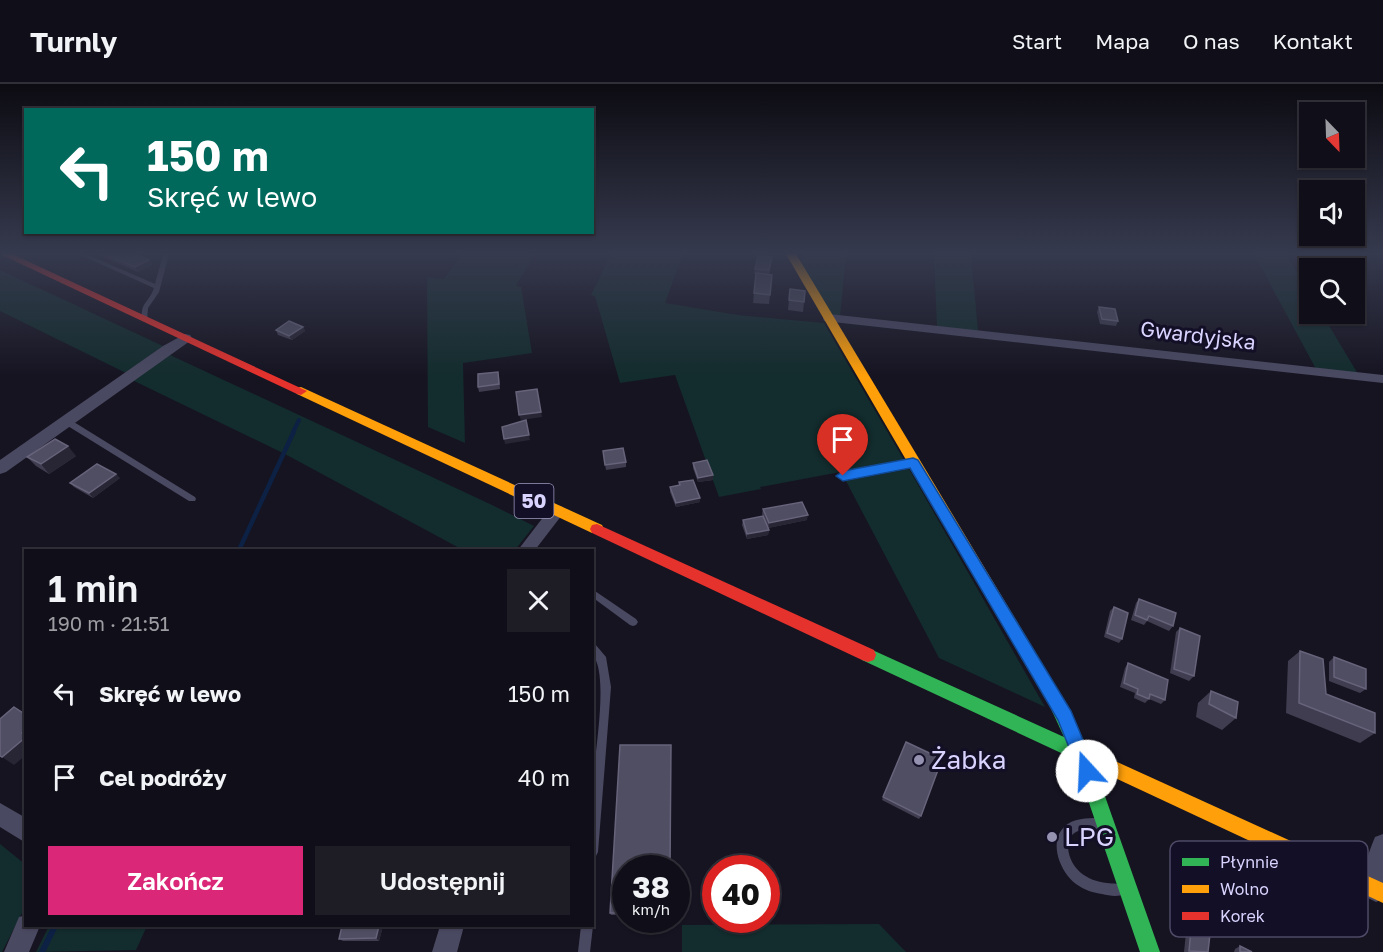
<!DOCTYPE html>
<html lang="pl">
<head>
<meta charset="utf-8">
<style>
  body { margin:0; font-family:"Golos Text",sans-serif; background:#1e1d26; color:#f1f3f6; height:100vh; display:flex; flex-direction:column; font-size:22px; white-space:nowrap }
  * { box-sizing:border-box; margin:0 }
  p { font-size:20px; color:#9c9ca2 }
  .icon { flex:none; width:33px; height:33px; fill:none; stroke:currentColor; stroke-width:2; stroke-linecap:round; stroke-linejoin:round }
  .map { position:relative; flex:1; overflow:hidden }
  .details { position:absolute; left:24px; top:465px; width:570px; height:378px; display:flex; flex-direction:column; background:#100f19; border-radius:0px; box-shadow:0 2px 4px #0004,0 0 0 2px #302f38 }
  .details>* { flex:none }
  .hud { position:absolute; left:24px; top:24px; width:570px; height:126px; border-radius:0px; box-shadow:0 2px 4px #0004,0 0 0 2px #302f38; background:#00695c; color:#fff; overflow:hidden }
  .needle { width:39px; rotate:157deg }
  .controls { position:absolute; left:1299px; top:18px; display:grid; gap:12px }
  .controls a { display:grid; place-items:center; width:66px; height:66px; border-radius:0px; background:#100f19; box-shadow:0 2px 4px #0004,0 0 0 2px #302f38; font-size:30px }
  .speed { position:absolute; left:612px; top:771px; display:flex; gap:12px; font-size:30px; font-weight:700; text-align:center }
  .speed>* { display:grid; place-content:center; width:78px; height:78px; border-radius:50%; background:#100f19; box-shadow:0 2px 4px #0004,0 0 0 2px #302f38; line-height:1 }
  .speed small { font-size:15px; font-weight:400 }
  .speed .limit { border:9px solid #d22; background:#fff; color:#111 }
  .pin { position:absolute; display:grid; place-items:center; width:51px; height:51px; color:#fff; margin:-62px -26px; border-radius:50% 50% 50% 0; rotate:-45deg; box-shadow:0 0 6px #0007 }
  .pin .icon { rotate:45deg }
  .me { position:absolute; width:66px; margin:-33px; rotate:340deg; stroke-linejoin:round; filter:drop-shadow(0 0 4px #0008) }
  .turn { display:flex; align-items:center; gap:21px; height:126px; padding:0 24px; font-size:27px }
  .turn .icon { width:78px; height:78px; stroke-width:2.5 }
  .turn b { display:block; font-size:42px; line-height:51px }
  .round { display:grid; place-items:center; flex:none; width:63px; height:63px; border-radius:0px; background:#1e1d26 }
  .summary { display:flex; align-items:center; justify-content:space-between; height:102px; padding:0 24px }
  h1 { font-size:36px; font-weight:600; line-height:45px }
  .primary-button { display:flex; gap:12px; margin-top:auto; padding:12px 24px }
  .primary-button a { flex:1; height:69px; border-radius:0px; background:#db2777; color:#fff; font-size:24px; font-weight:600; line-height:69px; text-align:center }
  .primary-button a+a { background:#1e1d26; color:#f1f3f6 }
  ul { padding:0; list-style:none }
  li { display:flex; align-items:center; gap:18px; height:84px; padding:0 24px }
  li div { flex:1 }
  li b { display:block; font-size:22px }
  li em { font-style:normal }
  header { display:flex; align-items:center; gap:36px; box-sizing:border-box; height:84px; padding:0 30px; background:#100f19; border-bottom:2px solid #302f38 }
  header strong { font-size:28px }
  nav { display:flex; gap:33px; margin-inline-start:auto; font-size:21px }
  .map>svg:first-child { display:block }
</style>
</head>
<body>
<header>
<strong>Turnly</strong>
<nav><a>Start</a><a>Mapa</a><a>O nas</a><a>Kontakt</a></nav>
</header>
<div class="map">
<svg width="1383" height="868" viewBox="0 0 1383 868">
  <rect width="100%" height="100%" fill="#161421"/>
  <g fill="#132c2d">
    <path d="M462,170H535L516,202L521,203L532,269L463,279L465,359L428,343L427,193L444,195Z"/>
    <path d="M611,170H683L665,219L738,231L824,239L904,376L760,403L761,405L719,413L675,291L620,299L595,212L591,211Z"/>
    <path d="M803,170H846L840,232L831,230L801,179Z"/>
    <path d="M934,170H971L978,247L937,243Z"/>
    <path d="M1254,170H1286L1309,209L1310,230H1322L1358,290L1316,285Z"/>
    <path d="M0,186L163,262L126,289L0,227Z"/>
    <path d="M170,271L490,420L534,442L515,466H463L283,369L130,295Z"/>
    <path d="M909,385L1045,623L939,574L846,397Z"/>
    <path d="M0,760L26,781L25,823L2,868H0Z"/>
    <path d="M879,840L906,868H682V841Z"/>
    <path d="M49,842H147L136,866L36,868Z"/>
  </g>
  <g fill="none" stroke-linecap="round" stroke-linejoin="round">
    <path stroke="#0d2144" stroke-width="4" d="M293,348L299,336"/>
    <path stroke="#0d2144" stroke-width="4.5" d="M239,466L294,347"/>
    <path stroke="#0d2144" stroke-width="6" d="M42,868L55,842"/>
    <g fill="#4a4962" fill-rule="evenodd">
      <path d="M78,170H86L155,200L163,170H169L159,208L148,224L147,237L145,238L142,236C140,218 149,219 154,204Z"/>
      <path d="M63,335H69L195,413L196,415L195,417H189L63,339L62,337Z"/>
      <path d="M913,376L917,379L916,381L843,395L839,392L843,389Z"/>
      <path d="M592,505L636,535L638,538L636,541L633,542L630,541L592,513Z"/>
      <path d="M592,559L595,560L606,573L611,603L598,768L596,772L592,773C592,749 591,724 593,699C594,671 610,589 592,570Z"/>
      <path d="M1099,734L1103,736L1105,740L1103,744C1094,747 1084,743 1076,748C1069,752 1068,757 1068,764C1070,785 1087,797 1107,799C1113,800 1119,799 1125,802L1127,806L1125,810C1118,813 1110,812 1102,810C1094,809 1084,806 1076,800C1061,789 1048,759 1064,743C1073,734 1087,734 1099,734Z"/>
      <path d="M592,841L593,842L590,868H578L581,842Z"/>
    </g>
    <g fill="#4a4962" fill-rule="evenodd">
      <path d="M829,230L1383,291V299L824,237L823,234L824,231Z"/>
      <path d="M185,250L190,251L192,254L190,257L6,388L0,390V376L163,262Z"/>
      <path d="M557,421L563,423L565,427L535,466H518L551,423Z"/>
      <path d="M0,719L26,734V759L0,743Z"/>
      <path d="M1383,750V815L1376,818L1368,814C1359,793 1367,773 1375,753Z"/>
      <path d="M26,831V842H40L29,868H4L19,833Z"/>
      <path d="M440,842H464L457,868H432Z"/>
    </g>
    <path fill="#30b455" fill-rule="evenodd" d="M868,564L1064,653L1047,616L1049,611L1055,609L1061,611L1087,663L1110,674L1113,680L1110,686L1104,688L1095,684L1160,868H1140L1074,675L862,576L860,571L862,566Z"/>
    <g fill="#ff9f0a" fill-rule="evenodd">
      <path d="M786,170H796L1061,611L1063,616L1061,621L1055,623L1049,621Z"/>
      <path d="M301,303L602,441L604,445L602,449H592L297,310L295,307L297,304Z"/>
      <path d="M1104,672L1383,799V819L1098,686L1095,680L1098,674Z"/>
    </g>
    <g fill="#e5322d" fill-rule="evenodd">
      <path d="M0,170H12L307,307L301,311L297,310Z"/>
      <path d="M597,440L874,566L876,571L874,576L868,578L862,576L592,449L590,445L592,441Z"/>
    </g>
  </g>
  <g fill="#403d50">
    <path d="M96,170H135L149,176L152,181L138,188Z"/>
    <path d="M772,173L769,191H772L769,220L753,219L756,190H754L755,185Z"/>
    <path d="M790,205L805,207L803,228L788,226Z"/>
    <path d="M1099,223L1118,237L1116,242L1100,240L1097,228Z"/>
    <path d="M303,243L305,247L292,256L278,251L276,246Z"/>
    <path d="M499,292L500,305L479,308L478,303Z"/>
    <path d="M603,367L626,378V383L606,386Z"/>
    <path d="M76,372L49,390L36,382L27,373Z"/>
    <path d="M693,379L713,396L698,398L693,384Z"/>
    <path d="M120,394L93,414L74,403L70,399Z"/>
    <path d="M679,398L700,418L676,423L670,408V403L679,401Z"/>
    <path d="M763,425L807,436L768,444L762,430Z"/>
    <path d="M743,436L769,446L768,451L747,455L742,441Z"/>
    <path d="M1139,515L1173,542L1169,547L1147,537L1144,541L1131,536L1136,519Z"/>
    <path d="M1114,523L1122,555L1119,559L1104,553L1110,527Z"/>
    <path d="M1180,544L1194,592L1189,597L1170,589L1176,548Z"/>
    <path d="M1300,567L1326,610L1375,649L1360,659L1286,629L1288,577Z"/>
    <path d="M1334,573L1366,605L1360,609L1329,597V578Z"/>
    <path d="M1128,579L1165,616L1161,620L1149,615L1145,619L1134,614L1135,609L1120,603L1125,584Z"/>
    <path d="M1211,607L1236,634L1222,646L1196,633L1198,619Z"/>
    <path d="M906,658L921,732L919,735L882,716Z"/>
    <path d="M626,784V831H611L610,829Z"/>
    <path d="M1182,817L1208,868H1184L1186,849L1174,843L1177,820Z"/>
    <path d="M383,842L379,857H343L339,855Z"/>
    <path d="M1240,862L1252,868H1234L1235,865Z"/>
  </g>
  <g fill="#282635">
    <path d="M149,176L152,181L138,188L135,183Z"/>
    <path d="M303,243L305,247L292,256L289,252Z"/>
    <path d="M541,328L542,333L521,336L519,331Z"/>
    <path d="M526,336L530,356L505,360L504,355Z"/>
    <path d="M68,362L76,372L49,390L41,380Z"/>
    <path d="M116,390L120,394L93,414L89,409Z"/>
    <path d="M713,391V396L698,398V394Z"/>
    <path d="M700,414V418L676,423V419Z"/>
    <path d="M808,431L807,436L768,444L769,439Z"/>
    <path d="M769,446L768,451L747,455V450Z"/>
    <path d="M26,653V671L14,681L2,673Z"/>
    <path d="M379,842H383L379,857L376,854Z"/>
  </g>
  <g fill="#504e63" stroke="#66637b" stroke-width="1.5">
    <path d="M104,170H135L149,176L135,183Z"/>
    <path d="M758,172L772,173L769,186L755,185Z"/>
    <path d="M756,189L772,191L770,211L754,209Z"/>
    <path d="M790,205L805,207L804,218L789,216Z"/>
    <path d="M1099,223L1115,225L1118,237L1102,235Z"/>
    <path d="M289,237L303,243L289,252L276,246Z"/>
    <path d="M498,288L499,300L478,303V290Z"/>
    <path d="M537,305L541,328L519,331L516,308Z"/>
    <path d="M526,336L529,351L504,355L502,343Z"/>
    <path d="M55,355L68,362L41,380L27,373Z"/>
    <path d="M623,364L626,378L605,381L603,367Z"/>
    <path d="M707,376L713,391L698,394L693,379Z"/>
    <path d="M97,380L116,390L89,409L70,399Z"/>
    <path d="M693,396L700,414L676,419L670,403L680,401L679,398Z"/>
    <path d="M802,418L808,431L769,439L763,425Z"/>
    <path d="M763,432L769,446L747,450L743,436Z"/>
    <path d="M1139,515L1176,529L1173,542L1149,532L1147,536L1135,531Z"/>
    <path d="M1114,523L1128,529L1122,555L1107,549Z"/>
    <path d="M1180,544L1200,552L1194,592L1174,585Z"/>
    <path d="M1300,567L1323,575L1326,610L1375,629V649L1299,619Z"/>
    <path d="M1334,573L1366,585V605L1334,593Z"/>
    <path d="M1128,579L1168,596L1165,616L1150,610L1149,615L1137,610L1138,605L1124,599Z"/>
    <path d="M1211,607L1238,618L1236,634L1209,620Z"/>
    <path d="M14,623L26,631V647L22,649L26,652V653L2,673L0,672V635Z"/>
    <path d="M906,658L942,675L921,732L883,713Z"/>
    <path d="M620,661H671L670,784H626V829H610Z"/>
    <path d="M1182,817L1212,832L1208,868L1189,867L1191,846L1179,840Z"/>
    <path d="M342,842H379L376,854L339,855Z"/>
    <path d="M1240,862L1252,868H1240Z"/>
  </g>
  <linearGradient id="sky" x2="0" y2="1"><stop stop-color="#0c0b12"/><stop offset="0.58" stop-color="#363a4e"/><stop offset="1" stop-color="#363a4e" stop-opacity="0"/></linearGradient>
  <rect width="1383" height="292" fill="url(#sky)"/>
  <path fill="#1a73e8" stroke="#114b97" stroke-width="1.5" d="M913,374L918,376L1071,627L1096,687L1093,693L1087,695L1081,693L1058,636L910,384L843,397L836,392L843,387Z"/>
  <g fill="#9591b1" stroke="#130f26" stroke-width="2">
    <circle cx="919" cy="676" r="6"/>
    <circle cx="1052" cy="753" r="6"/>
  </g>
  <g text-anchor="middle" stroke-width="6" stroke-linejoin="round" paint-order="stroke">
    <rect fill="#130f26" stroke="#9e99be" stroke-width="1.5" x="514.5" y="400" width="39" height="34" rx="4.5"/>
    <g font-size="20" font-weight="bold" fill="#d9d4ff">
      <text x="534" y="424">50</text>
    </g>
    <g font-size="21" fill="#d9d4ff" stroke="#130f26">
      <text transform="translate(1198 252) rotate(7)" y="7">Gwardyjska</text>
    </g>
    <g font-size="26" fill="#d9d4ff" stroke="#130f26" text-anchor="start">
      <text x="931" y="685">Żabka</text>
      <text x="1064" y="762">LPG</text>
    </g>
  </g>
  <rect x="1170" y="757" width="198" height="96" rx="9" fill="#130f26" stroke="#4e4a67" stroke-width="1.5"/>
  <rect x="1182" y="774" width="27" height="8" fill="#30b455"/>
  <rect x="1182" y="801" width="27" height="8" fill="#ff9f0a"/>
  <rect x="1182" y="828" width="27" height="8" fill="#e5322d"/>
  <g font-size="16" fill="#d9d4ff">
    <text x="1220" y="784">Płynnie</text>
    <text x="1220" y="811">Wolno</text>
    <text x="1220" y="838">Korek</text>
  </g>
</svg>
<div class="controls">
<a><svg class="needle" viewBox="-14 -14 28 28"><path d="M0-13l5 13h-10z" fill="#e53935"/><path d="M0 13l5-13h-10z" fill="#9c9ca2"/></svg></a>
<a><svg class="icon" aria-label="sound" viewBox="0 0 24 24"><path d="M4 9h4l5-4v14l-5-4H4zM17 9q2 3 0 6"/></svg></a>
<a><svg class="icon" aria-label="search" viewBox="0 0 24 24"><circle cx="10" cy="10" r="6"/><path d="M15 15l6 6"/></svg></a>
</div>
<div class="speed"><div>38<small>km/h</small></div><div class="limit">40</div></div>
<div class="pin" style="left:843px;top:392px;background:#d93025"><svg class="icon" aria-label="arrive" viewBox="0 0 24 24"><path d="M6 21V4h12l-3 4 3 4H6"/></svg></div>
<svg class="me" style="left:1087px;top:687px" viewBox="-20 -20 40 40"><circle r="19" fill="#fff"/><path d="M0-13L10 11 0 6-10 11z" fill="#1a73e8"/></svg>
<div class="hud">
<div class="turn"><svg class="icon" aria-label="left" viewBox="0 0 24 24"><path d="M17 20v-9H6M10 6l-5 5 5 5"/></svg><div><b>150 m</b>Skręć w lewo</div></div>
</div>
<section class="details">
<div class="summary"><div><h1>1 min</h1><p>190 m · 21:51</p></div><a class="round"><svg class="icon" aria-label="close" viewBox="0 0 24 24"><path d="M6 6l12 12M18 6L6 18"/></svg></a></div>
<ul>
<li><svg class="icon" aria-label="left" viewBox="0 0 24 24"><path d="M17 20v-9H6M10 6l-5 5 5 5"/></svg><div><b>Skręć w lewo</b></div><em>150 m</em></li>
<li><svg class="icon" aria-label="arrive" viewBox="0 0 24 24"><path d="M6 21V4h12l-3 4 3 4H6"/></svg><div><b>Cel podróży</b></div><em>40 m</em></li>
</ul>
<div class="primary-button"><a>Zakończ</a><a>Udostępnij</a></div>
</section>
</div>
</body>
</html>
